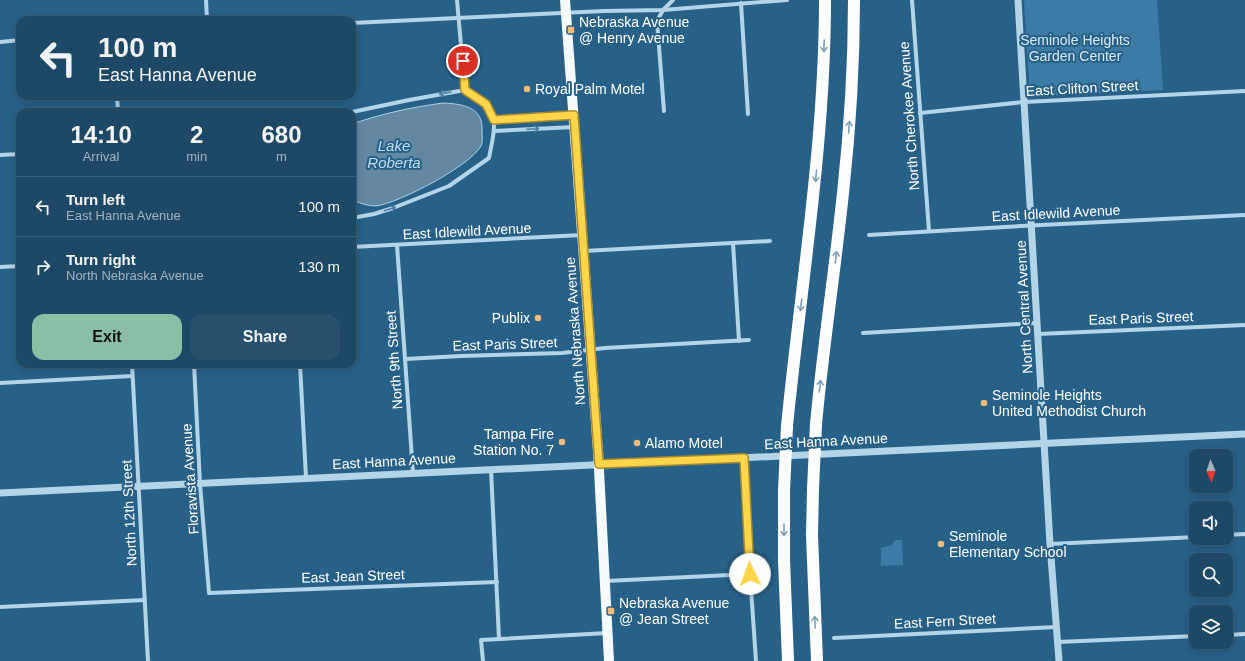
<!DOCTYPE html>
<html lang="en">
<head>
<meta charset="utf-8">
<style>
  body { margin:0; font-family:Helvetica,sans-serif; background:#26506c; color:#f1f3f6; height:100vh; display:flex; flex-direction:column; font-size:15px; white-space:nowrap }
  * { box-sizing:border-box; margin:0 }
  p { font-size:13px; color:#a1b2bf }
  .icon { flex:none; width:22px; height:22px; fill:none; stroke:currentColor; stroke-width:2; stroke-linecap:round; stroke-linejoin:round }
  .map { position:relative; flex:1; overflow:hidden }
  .side { position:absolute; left:16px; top:108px; width:340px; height:260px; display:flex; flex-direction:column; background:#1e4966; border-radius:12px; box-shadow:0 2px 10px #0003,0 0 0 1px #3c617a }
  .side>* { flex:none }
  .top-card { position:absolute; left:16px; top:16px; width:340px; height:84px; border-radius:12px; box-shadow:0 2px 10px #0003,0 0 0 1px #3c617a; background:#1e4966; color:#f1f3f6; overflow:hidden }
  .needle { width:26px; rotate:177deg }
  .controls { position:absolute; left:1189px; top:449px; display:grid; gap:8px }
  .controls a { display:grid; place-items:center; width:44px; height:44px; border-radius:8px; background:#1e4966; box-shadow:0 2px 10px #0003,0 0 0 1px #3c617a; font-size:20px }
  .pin { position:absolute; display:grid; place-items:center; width:34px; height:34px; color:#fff; margin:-17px; border:2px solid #fff; border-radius:50%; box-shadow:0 1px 4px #0007 }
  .me { position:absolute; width:44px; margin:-22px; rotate:357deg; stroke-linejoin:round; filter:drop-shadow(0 0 3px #0008) }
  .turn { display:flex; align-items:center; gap:14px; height:84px; padding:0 16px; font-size:18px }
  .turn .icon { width:52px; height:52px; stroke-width:2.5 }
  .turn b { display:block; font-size:28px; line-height:34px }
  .eta { display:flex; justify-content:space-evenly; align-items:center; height:68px; text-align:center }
  .eta b { font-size:24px; font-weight:600; line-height:28px }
  .button { display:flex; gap:8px; margin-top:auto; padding:8px 16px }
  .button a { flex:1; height:46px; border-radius:12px; background:#8abfa5; color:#111; font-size:16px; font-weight:600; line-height:46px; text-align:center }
  .button a+a { background:#26506c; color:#f1f3f6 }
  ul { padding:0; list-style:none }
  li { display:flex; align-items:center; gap:12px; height:60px; padding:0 16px; border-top:1px solid #3c617a }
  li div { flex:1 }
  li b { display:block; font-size:15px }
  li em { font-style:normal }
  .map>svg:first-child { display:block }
</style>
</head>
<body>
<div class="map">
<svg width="1245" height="661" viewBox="0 0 1245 661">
  <rect width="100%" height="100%" fill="#286188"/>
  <g fill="#3c7ba4">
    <path d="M1024,0H1157L1163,90L1030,97Z"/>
    <path d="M895,540H902L903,565L881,566V548L892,545Z"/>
  </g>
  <path fill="#6288a2" stroke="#a9d0e9" d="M443,103C461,104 483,106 482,130C482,135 483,142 481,146C470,166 399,203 376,206C367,206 360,203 352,200V124C381,114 412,107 443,103Z"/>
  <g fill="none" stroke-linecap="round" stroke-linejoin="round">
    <g stroke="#b4d4e8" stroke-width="4">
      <path d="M206,0L207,20"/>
      <path d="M457,0L465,90"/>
      <path d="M912,0L929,231"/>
      <path d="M741,3L748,114"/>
      <path d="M352,23L604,11L663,10L787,0"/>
      <path d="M0,42L20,40"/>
      <path d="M117,96L118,112"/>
      <path d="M664,111L657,21L663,10L673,0"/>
      <path d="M352,112L409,100L465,90C471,94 480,98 486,104C500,119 492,140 489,158L449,186L393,208L374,214L352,218"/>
      <path d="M920,113L1024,102L1245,91"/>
      <path d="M494,120L573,115"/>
      <path d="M494,131L574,127"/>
      <path d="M0,155L20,154"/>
      <path d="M869,235L1021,226L1245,215"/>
      <path d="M733,243L739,341"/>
      <path d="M397,245L413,473"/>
      <path d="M352,247L582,235"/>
      <path d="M584,251L770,241"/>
      <path d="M0,267L20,266"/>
      <path d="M863,333L1037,323"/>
      <path d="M1038,334L1245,325"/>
      <path d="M405,359L461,356L562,353L605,348L749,340"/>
      <path d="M132,364L148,661"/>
      <path d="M194,364L200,484L209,593L497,582"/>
      <path d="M300,364L306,478"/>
      <path d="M0,383L132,376"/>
      <path d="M744,458L750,574L756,661"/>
      <path d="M491,469L499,639"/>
      <path d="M1226,535L1245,534"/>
      <path d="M1050,544L1196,537"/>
      <path d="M606,581L750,574"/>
      <path d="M0,607L145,600"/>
      <path d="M1226,635L1245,634"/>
      <path d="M834,638L1056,627"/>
      <path d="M1058,642L1196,636"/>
      <path d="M483,661L481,640L607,633"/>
    </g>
    <g stroke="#b4d4e8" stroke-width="7">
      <path d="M1018,0L1050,544L1059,661"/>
      <path d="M0,493L1245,434"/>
    </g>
    <path stroke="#f6fbfe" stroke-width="10" d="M565,0L598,451L609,661"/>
    <g stroke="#fff" stroke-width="12">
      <path d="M816,424C823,347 835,270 843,193C850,129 854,64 854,0"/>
      <path d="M787,426C801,284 825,143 825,0"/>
      <path d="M813,489L812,535L817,661"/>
      <path d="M784,491V560L788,661"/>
    </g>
    <g stroke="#fff" stroke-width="12">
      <path d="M813,489L816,424"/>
      <path d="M784,491L787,426"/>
    </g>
  </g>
  <defs><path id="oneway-shaft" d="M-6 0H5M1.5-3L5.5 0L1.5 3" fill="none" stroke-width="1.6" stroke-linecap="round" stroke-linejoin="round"/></defs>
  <g stroke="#7ea0b8">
    <use href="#oneway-shaft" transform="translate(824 46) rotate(92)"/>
    <use href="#oneway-shaft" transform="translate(849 127) rotate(-86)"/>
    <use href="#oneway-shaft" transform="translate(816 176) rotate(95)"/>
    <use href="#oneway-shaft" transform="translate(836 257) rotate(-83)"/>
    <use href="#oneway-shaft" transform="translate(801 305) rotate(97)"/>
    <use href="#oneway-shaft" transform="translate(820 386) rotate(-83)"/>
    <use href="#oneway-shaft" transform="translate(784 530) rotate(90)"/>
    <use href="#oneway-shaft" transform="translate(815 622) rotate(-92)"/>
  </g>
  <g stroke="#4b7ea0">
    <use href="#oneway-shaft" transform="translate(445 93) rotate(170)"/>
    <use href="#oneway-shaft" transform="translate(533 129) rotate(-3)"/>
    <use href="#oneway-shaft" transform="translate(390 209) rotate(-18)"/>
  </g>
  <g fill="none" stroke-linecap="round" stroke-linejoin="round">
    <defs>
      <path id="route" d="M463,61L465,90L486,104L494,120L574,115L599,464L744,458L750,574"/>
    </defs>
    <use href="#route" stroke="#a68a30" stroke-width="10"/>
    <use href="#route" stroke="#ffd54a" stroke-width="7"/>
  </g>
  <g fill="#f0bc7a" stroke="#286188" stroke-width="1.5">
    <rect x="567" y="26" width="8" height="8" rx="2"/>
    <circle cx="527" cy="89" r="4"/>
    <circle cx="538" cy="318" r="4"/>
    <circle cx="984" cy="403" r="4"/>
    <circle cx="562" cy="442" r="4"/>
    <circle cx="637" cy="443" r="4"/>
    <circle cx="941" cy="544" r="4"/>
    <rect x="607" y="607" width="8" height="8" rx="2"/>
  </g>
  <g text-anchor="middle" stroke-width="4" stroke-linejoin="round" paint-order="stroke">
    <g font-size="14" fill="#fff" stroke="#286188" text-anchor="start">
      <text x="579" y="27">Nebraska Avenue<tspan x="579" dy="16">@ Henry Avenue</tspan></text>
      <text x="535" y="94">Royal Palm Motel</text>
      <text x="530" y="323" text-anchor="end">Publix</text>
      <text x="992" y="400">Seminole Heights<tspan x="992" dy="16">United Methodist Church</tspan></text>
      <text x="554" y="439" text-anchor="end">Tampa Fire<tspan x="554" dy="16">Station No. 7</tspan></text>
      <text x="645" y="448">Alamo Motel</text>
      <text x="949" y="541">Seminole<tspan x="949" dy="16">Elementary School</tspan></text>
      <text x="619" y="608">Nebraska Avenue<tspan x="619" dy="16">@ Jean Street</tspan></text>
    </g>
    <g font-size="14" fill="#d8ebf7" stroke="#286188">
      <text x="1075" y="45">Seminole Heights<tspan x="1075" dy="16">Garden Center</tspan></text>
    </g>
    <g font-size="14" fill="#fff" stroke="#286188">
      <text transform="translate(1082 88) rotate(-3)" y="5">East Clifton Street</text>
      <text transform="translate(909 116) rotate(-94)" y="5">North Cherokee Avenue</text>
      <text transform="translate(1056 213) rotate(-3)" y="5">East Idlewild Avenue</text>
      <text transform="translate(467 231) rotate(-3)" y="5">East Idlewild Avenue</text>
      <text transform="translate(1024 307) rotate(-93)" y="5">North Central Avenue</text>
      <text transform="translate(1141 318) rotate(-2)" y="5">East Paris Street</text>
      <text transform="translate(575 331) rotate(-94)" y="5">North Nebraska Avenue</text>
      <text transform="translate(505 344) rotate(-2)" y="5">East Paris Street</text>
      <text transform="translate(394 360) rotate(-94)" y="5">North 9th Street</text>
      <text transform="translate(826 441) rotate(-3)" y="5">East Hanna Avenue</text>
      <text transform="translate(394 461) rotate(-3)" y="5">East Hanna Avenue</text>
      <text transform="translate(190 479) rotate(-94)" y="5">Floravista Avenue</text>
      <text transform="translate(129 513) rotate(-93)" y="5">North 12th Street</text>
      <text transform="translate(353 576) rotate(-2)" y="5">East Jean Street</text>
      <text transform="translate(945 621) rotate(-3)" y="5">East Fern Street</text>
    </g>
    <g font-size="15" font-style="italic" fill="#c0ddf0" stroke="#286188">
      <text x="394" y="151">Lake<tspan x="394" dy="17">Roberta</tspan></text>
    </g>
  </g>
</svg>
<div class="controls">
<a><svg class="needle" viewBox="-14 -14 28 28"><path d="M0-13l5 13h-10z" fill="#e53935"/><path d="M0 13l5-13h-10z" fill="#a1b2bf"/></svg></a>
<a><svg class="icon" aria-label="sound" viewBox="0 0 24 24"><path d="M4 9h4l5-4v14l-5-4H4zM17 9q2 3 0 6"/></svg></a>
<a><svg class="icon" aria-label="search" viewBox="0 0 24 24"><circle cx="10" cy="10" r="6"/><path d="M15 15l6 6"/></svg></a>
<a><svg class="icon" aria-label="layers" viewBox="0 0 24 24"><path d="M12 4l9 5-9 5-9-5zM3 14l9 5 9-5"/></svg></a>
</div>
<div class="pin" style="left:463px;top:61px;background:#d93025"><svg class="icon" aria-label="arrive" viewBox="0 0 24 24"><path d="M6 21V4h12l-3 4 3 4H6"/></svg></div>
<svg class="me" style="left:750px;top:574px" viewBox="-20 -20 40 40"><circle r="19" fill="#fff"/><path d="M0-13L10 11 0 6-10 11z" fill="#ffd54a"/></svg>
<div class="top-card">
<div class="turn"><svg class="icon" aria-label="left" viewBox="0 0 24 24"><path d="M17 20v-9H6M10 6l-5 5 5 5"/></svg><div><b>100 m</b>East Hanna Avenue</div></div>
</div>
<section class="side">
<div class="eta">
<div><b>14:10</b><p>Arrival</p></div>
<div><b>2</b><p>min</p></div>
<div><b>680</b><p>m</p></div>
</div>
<ul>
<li><svg class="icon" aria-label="left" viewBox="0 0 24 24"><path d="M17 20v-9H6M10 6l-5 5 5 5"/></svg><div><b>Turn left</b><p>East Hanna Avenue</p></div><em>100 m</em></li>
<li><svg class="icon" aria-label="right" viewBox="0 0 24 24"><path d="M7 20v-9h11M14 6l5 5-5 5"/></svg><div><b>Turn right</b><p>North Nebraska Avenue</p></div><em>130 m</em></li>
</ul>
<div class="button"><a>Exit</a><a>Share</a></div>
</section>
</div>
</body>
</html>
